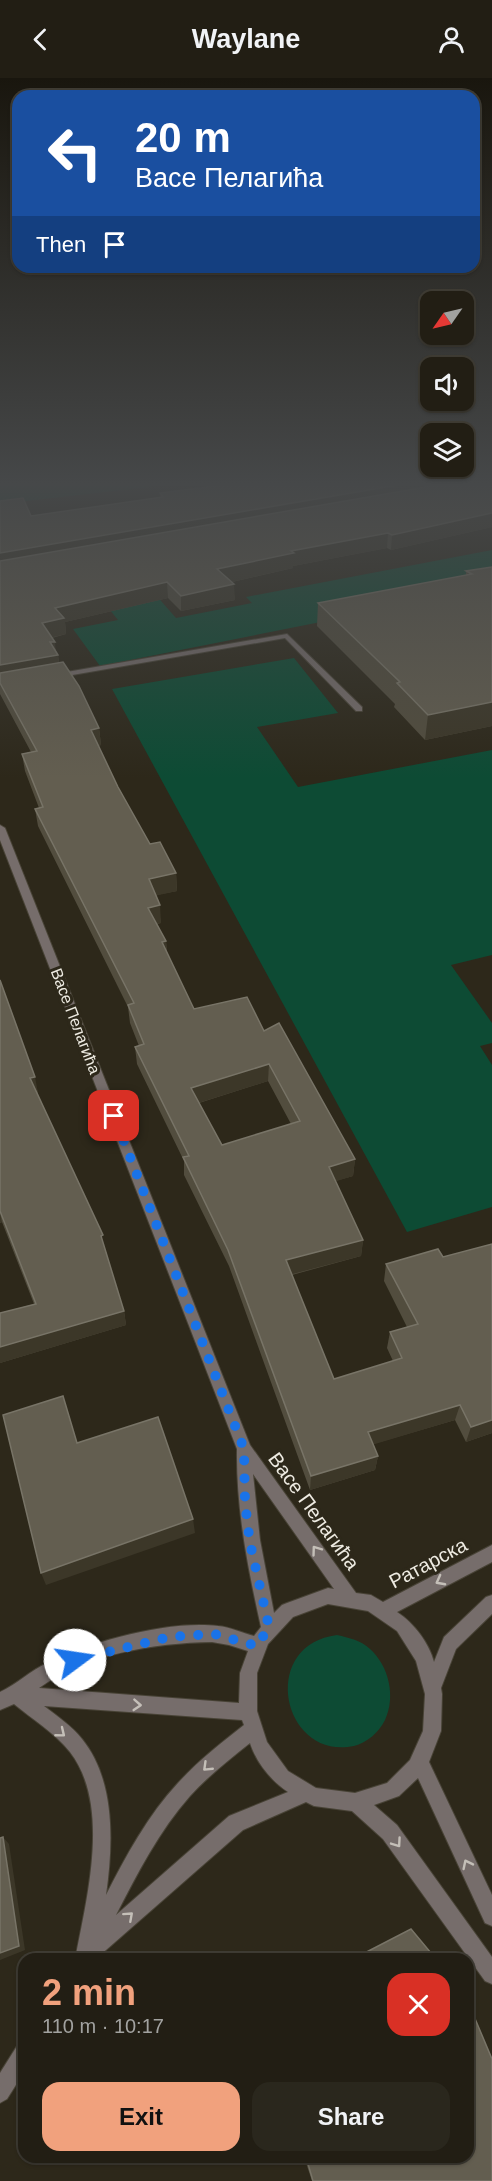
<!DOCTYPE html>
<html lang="en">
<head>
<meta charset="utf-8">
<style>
  body { margin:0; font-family:Arial,sans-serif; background:#2a271d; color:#f1f3f6; height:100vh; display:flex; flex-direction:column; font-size:22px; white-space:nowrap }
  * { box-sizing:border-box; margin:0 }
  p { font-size:20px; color:#a2a2a0 }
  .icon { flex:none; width:33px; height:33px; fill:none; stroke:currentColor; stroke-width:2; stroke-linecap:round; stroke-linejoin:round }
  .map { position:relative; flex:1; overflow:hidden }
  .drawer { position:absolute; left:18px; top:1875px; width:456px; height:210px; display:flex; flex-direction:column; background:#221e14; border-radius:18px; box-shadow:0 2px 4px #0004,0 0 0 2px #3f3c34 }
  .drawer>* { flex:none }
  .top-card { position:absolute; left:12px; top:12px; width:468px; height:183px; border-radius:18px; box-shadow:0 2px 4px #0004,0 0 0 2px #3f3c34; background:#1a4fa0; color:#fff; overflow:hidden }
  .needle { width:39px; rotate:236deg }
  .tools { position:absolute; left:420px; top:213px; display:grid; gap:12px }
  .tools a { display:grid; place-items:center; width:54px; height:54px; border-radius:12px; background:#221e14; box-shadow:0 2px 4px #0004,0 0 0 2px #3f3c34; font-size:30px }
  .pin { position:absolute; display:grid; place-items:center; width:51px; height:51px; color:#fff; margin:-26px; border-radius:12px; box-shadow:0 3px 9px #0006 }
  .me { position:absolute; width:66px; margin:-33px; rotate:76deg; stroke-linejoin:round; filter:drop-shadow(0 0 4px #0008) }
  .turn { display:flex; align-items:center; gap:21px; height:126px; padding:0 24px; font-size:27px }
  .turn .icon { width:78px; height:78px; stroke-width:2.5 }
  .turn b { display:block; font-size:42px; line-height:51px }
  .then { display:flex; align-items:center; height:57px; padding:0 24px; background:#0003; gap:12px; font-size:22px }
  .round { display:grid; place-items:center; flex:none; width:63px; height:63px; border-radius:18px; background:#2a271d }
  .headline { display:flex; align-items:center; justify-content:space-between; height:102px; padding:0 24px }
  h1 { font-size:36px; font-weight:600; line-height:45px; color:#f1a17d }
  .cta { display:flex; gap:12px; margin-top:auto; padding:12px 24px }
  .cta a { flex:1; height:69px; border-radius:18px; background:#f1a17d; color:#111; font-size:24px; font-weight:600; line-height:69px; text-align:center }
  .cta a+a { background:#2a271d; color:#f1f3f6 }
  header { display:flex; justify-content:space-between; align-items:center; height:78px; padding:0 24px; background:#221e14; font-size:27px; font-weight:600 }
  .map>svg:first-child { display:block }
</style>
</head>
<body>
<header><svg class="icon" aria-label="back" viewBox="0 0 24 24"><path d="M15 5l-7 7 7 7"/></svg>Waylane<svg class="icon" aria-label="person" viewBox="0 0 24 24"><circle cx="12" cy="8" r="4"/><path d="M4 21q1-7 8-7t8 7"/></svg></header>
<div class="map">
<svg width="492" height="2103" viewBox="0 0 492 2103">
  <rect width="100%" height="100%" fill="#2d281a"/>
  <g fill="#0d4b34">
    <path d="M0,406H176L0,426Z"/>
    <path d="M492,472V510L100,588L73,551L118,542L97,516L147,507L176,540L252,525L246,519Z"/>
    <path d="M294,580L338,635L257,649L298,709L492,672V877L451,887L492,945V965L480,968L492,987V1129L407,1154L112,611Z"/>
    <path d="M337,1557C349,1560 361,1562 370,1571C389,1588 396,1619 385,1642C379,1654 367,1665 354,1668C282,1683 258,1567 337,1557Z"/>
  </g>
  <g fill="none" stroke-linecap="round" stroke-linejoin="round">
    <defs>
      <path id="service" d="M287,556L362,629V633H356L285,560L55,600L51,598L55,596Z"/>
      <g id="minor">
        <path d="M0,747L5,750L250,1367L356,1515L371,1517L383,1524L492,1467V1484L397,1534C414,1545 429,1565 434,1584L444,1559L486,1519L492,1517V1536L456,1571L441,1610L442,1616L441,1653L429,1684L492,1817V1848L485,1845L418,1700L399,1718L374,1727L397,1747L492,1879V1906L485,1903L383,1761L352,1733L314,1728L306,1724L243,1752L98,1879L94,1881H78L76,1877C87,1818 111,1727 70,1674C55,1655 32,1641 14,1626L0,1632V1614C17,1606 30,1593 47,1585C92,1563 169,1542 218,1548C230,1549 242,1555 254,1558L261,1549C248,1491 236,1431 237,1371L0,762ZM253,1396L334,1511L328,1510L287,1525L282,1527L274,1535L260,1462ZM328,1526L368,1533L397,1553L416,1583L425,1616L423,1653L410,1682L387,1705L355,1715L316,1710L288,1693L267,1664L257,1633V1595L268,1566L293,1539ZM212,1564L229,1567L248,1573L240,1595L239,1625L39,1610C86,1576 154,1565 212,1564ZM44,1628L242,1642L244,1647C221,1665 198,1683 178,1705C148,1737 126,1778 106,1817C113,1767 116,1703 82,1661C72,1648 57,1638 44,1628ZM250,1665C256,1684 271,1703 288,1714L229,1738L116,1837C137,1796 159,1753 190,1718C208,1698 229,1682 250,1665Z"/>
        <path d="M24,1965V1994L7,2021L0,2025V1995L17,1968Z"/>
      </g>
    </defs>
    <use href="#service" stroke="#484336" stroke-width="2"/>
    <use href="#minor" stroke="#484336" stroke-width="2"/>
    <use href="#service" fill="#766d6b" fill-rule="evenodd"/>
    <use href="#minor" fill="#766d6b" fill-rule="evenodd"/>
  </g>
  <g fill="#524d3e" fill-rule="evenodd">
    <path d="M492,406V449L391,472L387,470L293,488V490L232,504L235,522L181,533L168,520L65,544L66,556L52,560L56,573L58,577L59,585L99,650L101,667L98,668L118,709L150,766L176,795L177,813L156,817L161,845L157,846L166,863L167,875L194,931L264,953L355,1081L353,1098L335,1103L363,1162L361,1178L292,1197L334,1301L393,1283L387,1270L390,1254L407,1249L384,1203L386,1186L443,1179L492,1166V1355L466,1364L455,1342L373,1366L378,1378L375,1392L310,1412L229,1188L184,1097V1083L137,986L135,969L139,968L130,945L128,929L38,748L35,731L39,730L25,693L22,676L31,674L0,616V423L31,438L160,419V415ZM268,1003L291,1046L222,1067L199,1025Z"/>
    <path d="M492,489V648L425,662L394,629L395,626L317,548L318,525L466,497V493Z"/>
    <path d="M0,902L38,1015H37L105,1172L124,1233L126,1247L0,1285V1235L34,1226L2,1144L0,1145Z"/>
    <path d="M304,2079H468L492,2103H312Z"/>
  </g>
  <g fill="#3c3728">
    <path d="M404,406H485L0,491V475Z"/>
    <path d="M492,435V449L391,472L392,457Z"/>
    <path d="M388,455L387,470L293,488V490L218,507L217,491L291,473Z"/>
    <path d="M167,504L168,520L65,544L66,556L45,561L42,545L55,530Z"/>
    <path d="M234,506L235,522L181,533V518Z"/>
    <path d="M50,564H55L56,577H58L60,593L0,604V587Z"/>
    <path d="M492,624V648L425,662L428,637Z"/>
    <path d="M99,650L101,667L93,669L91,652Z"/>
    <path d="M176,795L177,813L150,819L149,801Z"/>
    <path d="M160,827L161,845L149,847L148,830Z"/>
    <path d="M166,863L167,881L162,864Z"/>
    <path d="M269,986L268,1003L192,1027L191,1010Z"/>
    <path d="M35,999L38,1015L34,1016L30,1000Z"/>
    <path d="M355,1081L353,1098L327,1106L329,1089Z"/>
    <path d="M0,1135L2,1144L0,1145Z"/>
    <path d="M363,1162L361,1178L285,1198L286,1182Z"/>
    <path d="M124,1233L126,1247L0,1285V1269Z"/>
    <path d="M460,1327L455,1342L365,1369L368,1354Z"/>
    <path d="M492,1342V1355L466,1364L471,1349Z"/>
    <path d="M378,1378L375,1392L310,1412L311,1398Z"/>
    <path d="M193,1441L195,1455L46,1507L41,1495Z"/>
    <path d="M3,1759L9,1766L25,1872L0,1882Z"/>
  </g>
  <g fill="#635e50" stroke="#787467" stroke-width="1.5" fill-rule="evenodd">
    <path d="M231,406H404L0,475V423L23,420L31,438L163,419L160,415Z"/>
    <path d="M443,406H492V435L392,457L388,455L291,473L294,475L217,491L234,506L181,518L167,504L55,530L64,540L42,545L55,564H50L58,577L0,587V483Z"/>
    <path d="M492,489V624L428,637L397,605L400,604L318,525L472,496L466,493Z"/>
    <path d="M63,584L79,608L99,650L91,652L118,709L150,766L160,764L176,795L149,801L160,827L148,830L166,863L162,864L194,931L247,919L264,953L279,945L355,1081L329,1089L363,1162L286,1182L334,1301L402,1280L390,1254L418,1246L386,1186L438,1171L443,1179L492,1166V1342L471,1349L460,1327L368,1354L378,1378L311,1398L228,1172L183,1079L189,1078L135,969L144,966L128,927L134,925L35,731L43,729L22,676L37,673L0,605V595ZM269,986L300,1043L222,1067L191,1010Z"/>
    <path d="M0,902L35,999L30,1000L103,1157L101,1158L124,1233L0,1269V1235L36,1226L0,1133Z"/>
    <path d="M63,1318L77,1365L158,1339L193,1441L41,1495L3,1337Z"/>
    <path d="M3,1759L19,1868L0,1875V1760Z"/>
    <path d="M411,1851L436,1881H353Z"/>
    <path d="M468,1924L492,1981V2103H313L306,2079H468Z"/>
  </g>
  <defs><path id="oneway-chevron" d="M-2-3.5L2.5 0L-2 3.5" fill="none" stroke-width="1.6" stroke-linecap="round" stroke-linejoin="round" transform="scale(1.5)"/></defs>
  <g stroke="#c4bfb8">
    <use href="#oneway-chevron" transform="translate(316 1472) rotate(-126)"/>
    <use href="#oneway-chevron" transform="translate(440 1503) rotate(152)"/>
    <use href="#oneway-chevron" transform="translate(137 1627) rotate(4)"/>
    <use href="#oneway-chevron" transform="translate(61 1655) rotate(39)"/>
    <use href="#oneway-chevron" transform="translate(207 1689) rotate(136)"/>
    <use href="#oneway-chevron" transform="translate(397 1765) rotate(55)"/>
    <use href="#oneway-chevron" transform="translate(467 1786) rotate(-116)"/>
    <use href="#oneway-chevron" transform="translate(129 1838) rotate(-42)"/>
  </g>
  <linearGradient id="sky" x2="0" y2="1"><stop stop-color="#19160e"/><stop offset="0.58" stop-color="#464849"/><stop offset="1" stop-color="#464849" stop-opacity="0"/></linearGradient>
  <rect width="492" height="700" fill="url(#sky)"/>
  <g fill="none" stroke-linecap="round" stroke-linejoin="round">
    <path stroke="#1a73e8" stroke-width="10" stroke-dasharray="0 18" d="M75,1582L170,1559L214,1556L257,1568L269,1549L250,1465L245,1425L244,1371L114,1038"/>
  </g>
  <g text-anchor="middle" stroke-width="6" stroke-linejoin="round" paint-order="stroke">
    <g font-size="16" fill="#eeebe2" stroke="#2d281a">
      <text transform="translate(76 943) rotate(69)" y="6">Васе Пелагића</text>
    </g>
    <g font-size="20" fill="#eeebe2" stroke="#2d281a">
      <text transform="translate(314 1433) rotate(54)" y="7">Васе Пелагића</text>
      <text transform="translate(428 1485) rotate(-28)" y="7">Ратарска</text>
    </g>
  </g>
</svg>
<div class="tools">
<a><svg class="needle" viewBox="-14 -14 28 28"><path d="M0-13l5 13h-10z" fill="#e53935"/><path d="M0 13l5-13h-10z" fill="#a2a2a0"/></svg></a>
<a><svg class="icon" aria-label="sound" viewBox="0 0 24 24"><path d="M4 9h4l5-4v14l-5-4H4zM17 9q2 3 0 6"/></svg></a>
<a><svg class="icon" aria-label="layers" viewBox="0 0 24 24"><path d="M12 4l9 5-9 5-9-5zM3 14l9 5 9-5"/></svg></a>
</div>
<div class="pin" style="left:114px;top:1038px;background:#d93025"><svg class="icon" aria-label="arrive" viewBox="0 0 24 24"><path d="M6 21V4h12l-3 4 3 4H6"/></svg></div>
<svg class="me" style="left:75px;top:1582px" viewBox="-20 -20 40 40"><circle r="19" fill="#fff"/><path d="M0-13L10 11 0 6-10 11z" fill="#1a73e8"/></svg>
<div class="top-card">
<div class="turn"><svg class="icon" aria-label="left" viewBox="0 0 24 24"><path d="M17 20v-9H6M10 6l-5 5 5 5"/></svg><div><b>20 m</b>Васе Пелагића</div></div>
<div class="then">Then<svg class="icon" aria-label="arrive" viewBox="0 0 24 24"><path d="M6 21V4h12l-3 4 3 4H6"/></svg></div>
</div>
<section class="drawer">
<div class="headline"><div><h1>2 min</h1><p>110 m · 10:17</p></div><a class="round" style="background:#d93025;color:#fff"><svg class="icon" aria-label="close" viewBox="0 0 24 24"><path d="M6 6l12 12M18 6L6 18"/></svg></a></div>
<div class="cta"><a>Exit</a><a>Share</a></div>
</section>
</div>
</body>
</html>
